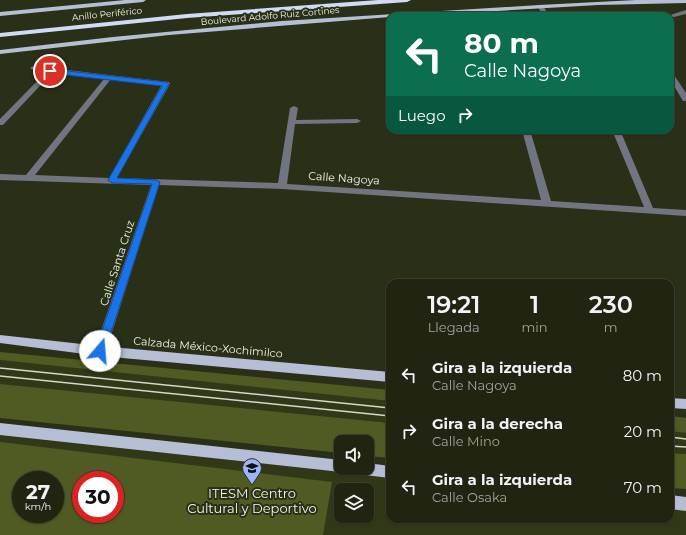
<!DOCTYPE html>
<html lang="es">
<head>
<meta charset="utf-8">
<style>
  body { margin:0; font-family:Montserrat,sans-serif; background:#2d301f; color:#f1f3f6; height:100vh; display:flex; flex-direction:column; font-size:15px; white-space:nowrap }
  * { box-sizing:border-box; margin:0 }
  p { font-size:13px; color:#a2a49f }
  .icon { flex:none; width:22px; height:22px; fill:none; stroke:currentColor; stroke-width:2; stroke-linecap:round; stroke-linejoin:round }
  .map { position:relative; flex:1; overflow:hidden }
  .side { position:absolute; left:386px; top:279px; width:288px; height:244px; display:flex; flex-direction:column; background:#202411; border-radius:12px; box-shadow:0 1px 3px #0004,0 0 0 1px #3d4131 }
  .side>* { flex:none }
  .guide { position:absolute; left:386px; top:12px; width:288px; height:122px; border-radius:12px; box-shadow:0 1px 3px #0004,0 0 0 1px #3d4131; background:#0b6e4f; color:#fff; overflow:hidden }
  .buttons { position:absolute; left:334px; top:435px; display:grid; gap:8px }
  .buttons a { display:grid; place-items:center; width:40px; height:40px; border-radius:8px; background:#202411; box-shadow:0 1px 3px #0004,0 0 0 1px #3d4131; font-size:20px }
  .speed { position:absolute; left:12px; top:471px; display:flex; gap:8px; font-size:20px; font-weight:700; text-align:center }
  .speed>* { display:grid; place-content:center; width:52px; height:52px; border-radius:50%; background:#202411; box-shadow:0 1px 3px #0004,0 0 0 1px #3d4131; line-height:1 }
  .speed small { font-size:10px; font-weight:400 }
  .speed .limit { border:6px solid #d22; background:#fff; color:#111 }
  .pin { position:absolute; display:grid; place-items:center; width:34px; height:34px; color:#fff; margin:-17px; border:2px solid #fff; border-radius:50%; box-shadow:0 1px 4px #0007 }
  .me { position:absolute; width:44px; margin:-22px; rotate:18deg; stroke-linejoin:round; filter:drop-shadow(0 0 3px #0008) }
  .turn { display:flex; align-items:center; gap:14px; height:84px; padding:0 12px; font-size:18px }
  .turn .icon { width:52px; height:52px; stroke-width:2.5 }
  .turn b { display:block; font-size:28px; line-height:34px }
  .then { display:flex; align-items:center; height:38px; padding:0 12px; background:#0003; gap:8px; font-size:15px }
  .eta { display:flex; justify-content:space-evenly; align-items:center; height:68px; text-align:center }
  .eta b { font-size:24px; font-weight:600; line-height:28px }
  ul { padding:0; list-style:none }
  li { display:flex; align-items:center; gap:12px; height:56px; padding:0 12px }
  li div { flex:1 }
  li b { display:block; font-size:15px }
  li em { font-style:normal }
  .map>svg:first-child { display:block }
</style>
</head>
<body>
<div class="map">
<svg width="686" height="535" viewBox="0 0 686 535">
  <rect width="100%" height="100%" fill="#2a3017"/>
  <g fill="#303818" fill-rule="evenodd">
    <path d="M0,360L390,401V423L0,384Z"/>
    <path d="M0,429L341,468L390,472V519H670V502L686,504V535H0ZM21,480H55V514H21ZM81,480H115V514H81ZM341,490H367V516H341Z"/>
    <path d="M670,431L686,433V454L670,453Z"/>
  </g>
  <g fill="#4f5b22" fill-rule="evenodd">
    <path d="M0,352L390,390V401L0,360Z"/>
    <path d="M0,384L390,423V458L367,456V442H341V453L0,418Z"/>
    <path d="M670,416L686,418V433L670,431Z"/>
    <path d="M0,442L332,482L323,535H0ZM21,480H55V514H21ZM81,480H115V514H81Z"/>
    <path d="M670,453L686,454V489L670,488Z"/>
  </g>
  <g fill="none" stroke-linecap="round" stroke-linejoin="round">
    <g fill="#717581" fill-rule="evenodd">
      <path d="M538,5H542L550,16H544L537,6Z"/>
      <path d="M686,10V14L670,18V16H667Z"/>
      <path d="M33,66L169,82L170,84L117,178L278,183L290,108L294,106L298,108L296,120L357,119L361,121L357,123L295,124L287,184L541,200L522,130H530L551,201L644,207L612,130H620L653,208L686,210V216L282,189L159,185L106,351L104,354L100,356L96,354L94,351L151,185L0,180V174L26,175L104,79L53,72L3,125H0V119L46,72L31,69L30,68ZM111,79L161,86L109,178L35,175Z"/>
      <path d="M670,71L672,72L686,93V101H683L670,79Z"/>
    </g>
    <g fill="#b6bed6" fill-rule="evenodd">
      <path d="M125,0H146L143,2L0,16V12Z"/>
      <path d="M636,0H686V3L598,5L413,16H390V17L169,35L0,54V50L113,37L282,21L539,5Z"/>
      <path d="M0,335L100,346L390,372V382L100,356L0,343Z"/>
      <path d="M670,398L686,399V409L670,408Z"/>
      <path d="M0,423L341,460V468H347L346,470L341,472L0,435Z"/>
      <path d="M367,463L390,466V478L356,474L351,472L349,468H367Z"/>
      <path d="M670,495L686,497V511L670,509Z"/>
    </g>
    <path fill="#d1dbf8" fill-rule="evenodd" d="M378,0H411L407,2L187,18L0,37V33L187,14Z"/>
    <g stroke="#d4d8c8" stroke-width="1.5">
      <path d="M0,368L390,408"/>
      <path d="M0,376L390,416"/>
      <path d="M670,437L686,439"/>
      <path d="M670,446L686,447"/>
    </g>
  </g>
  <path fill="#1a73e8" stroke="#114b97" d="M50,69L166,82L169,84L117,178L156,180L160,182L105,351L104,354L100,355L96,354L95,351L152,184L112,183L108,180L162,86L48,73V70Z"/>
  <defs>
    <symbol id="university-pin" viewBox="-11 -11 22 30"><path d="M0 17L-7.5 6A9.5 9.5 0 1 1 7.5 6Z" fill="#9cb4fd" stroke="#2a3017"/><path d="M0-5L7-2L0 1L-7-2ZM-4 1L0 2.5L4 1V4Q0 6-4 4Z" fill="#111"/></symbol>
  </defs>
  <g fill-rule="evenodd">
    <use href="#university-pin" x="241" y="457" width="22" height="30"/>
  </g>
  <g text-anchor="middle" stroke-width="4" stroke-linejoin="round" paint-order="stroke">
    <g font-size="9" fill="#f1f5e6" stroke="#2a3017">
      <text transform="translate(107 14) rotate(-6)" y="3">Anillo Periférico</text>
      <text transform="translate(270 16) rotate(-5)" y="3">Boulevard Adolfo Ruiz Cortines</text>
    </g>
    <g font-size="11" fill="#f1f5e6" stroke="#2a3017">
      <text transform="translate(344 178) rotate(4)" y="4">Calle Nagoya</text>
      <text transform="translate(117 263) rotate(-72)" y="4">Calle Santa Cruz</text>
      <text transform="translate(208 347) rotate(5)" y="4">Calzada México-Xochimilco</text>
    </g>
    <g font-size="13" fill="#f1f5e6" stroke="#2a3017">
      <text x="252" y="498">ITESM Centro<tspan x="252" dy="15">Cultural y Deportivo</tspan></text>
    </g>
  </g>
</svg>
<div class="buttons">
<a><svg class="icon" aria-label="sound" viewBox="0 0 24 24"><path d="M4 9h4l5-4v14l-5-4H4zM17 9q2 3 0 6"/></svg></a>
<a><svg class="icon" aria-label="layers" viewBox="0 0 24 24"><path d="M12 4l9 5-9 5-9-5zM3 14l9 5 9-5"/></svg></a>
</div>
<div class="speed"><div>27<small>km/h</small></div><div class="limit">30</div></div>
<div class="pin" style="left:50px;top:71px;background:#d93025"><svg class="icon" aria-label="arrive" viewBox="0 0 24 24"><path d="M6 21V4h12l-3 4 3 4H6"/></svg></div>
<svg class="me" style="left:100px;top:351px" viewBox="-20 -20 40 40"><circle r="19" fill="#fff"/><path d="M0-13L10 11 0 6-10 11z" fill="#1a73e8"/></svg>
<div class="guide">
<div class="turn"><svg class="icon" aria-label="left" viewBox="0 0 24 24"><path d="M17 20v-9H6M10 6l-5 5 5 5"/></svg><div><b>80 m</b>Calle Nagoya</div></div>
<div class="then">Luego<svg class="icon" aria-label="right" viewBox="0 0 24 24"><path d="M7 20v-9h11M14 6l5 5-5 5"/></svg></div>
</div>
<section class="side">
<div class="eta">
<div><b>19:21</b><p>Llegada</p></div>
<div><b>1</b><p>min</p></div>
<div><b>230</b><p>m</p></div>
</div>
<ul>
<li><svg class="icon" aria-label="left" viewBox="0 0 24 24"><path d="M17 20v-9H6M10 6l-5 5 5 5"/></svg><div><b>Gira a la izquierda</b><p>Calle Nagoya</p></div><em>80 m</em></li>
<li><svg class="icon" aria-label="right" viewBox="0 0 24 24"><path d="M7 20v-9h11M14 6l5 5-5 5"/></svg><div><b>Gira a la derecha</b><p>Calle Mino</p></div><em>20 m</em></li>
<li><svg class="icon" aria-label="left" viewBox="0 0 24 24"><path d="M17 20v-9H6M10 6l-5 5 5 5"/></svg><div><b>Gira a la izquierda</b><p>Calle Osaka</p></div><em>70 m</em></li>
</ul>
</section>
</div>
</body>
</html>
